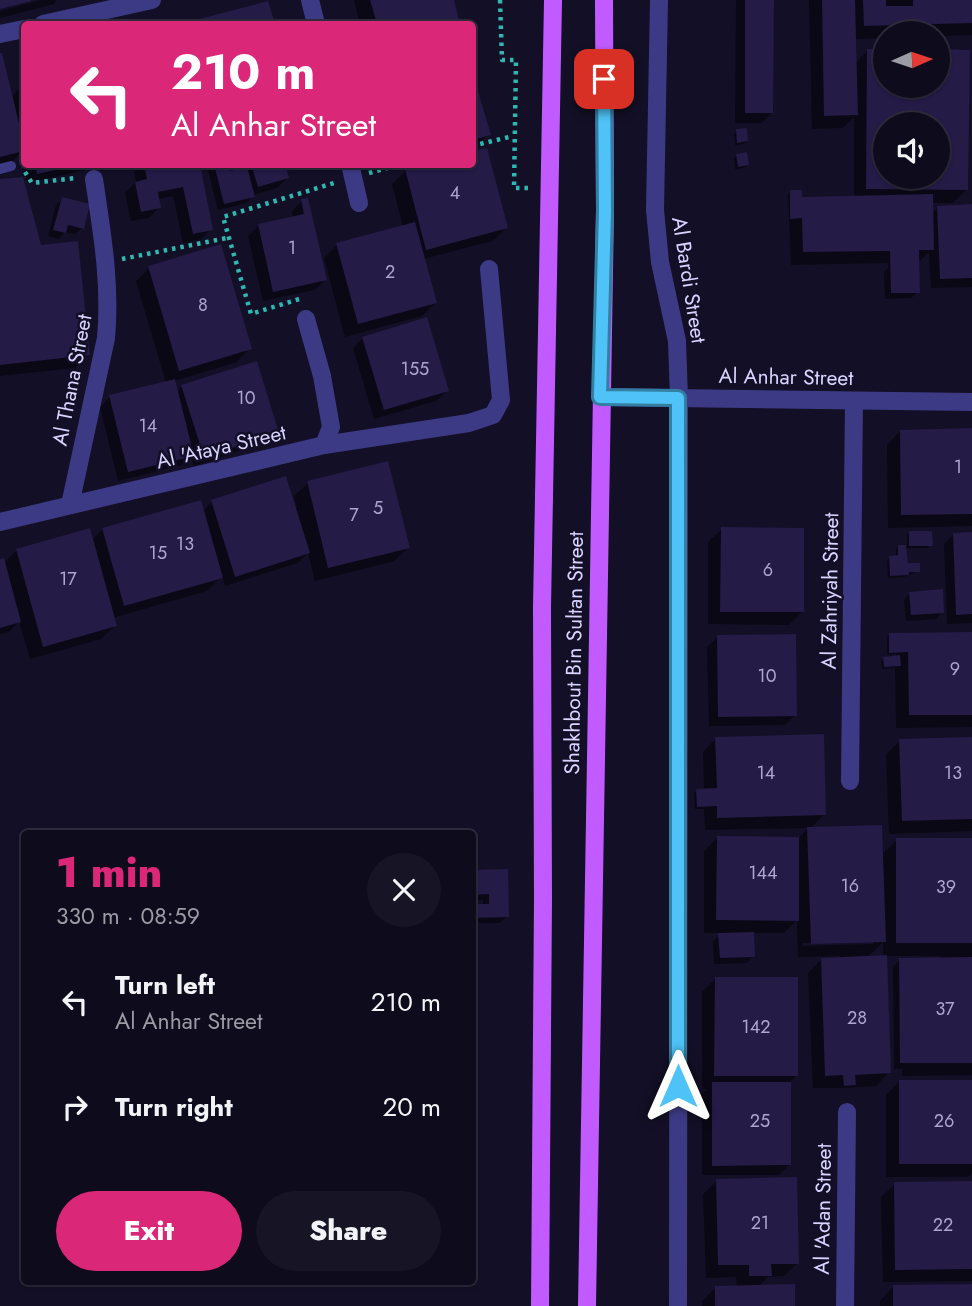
<!DOCTYPE html>
<html lang="en">
<head>
<meta charset="utf-8">
<style>
  body { margin:0; font-family:Jost,sans-serif; background:#171425; color:#f1f3f6; height:100vh; display:flex; flex-direction:column; font-size:26px; white-space:nowrap }
  * { box-sizing:border-box; margin:0 }
  p { font-size:23px; color:#9b9ba3 }
  .icon { flex:none; width:38px; height:38px; fill:none; stroke:currentColor; stroke-width:2; stroke-linecap:round; stroke-linejoin:round }
  .map { position:relative; flex:1; overflow:hidden }
  .panel { position:absolute; left:21px; top:830px; width:455px; height:455px; display:flex; flex-direction:column; background:#0e0b1c; border-radius:7px; box-shadow:0 2px 5px #0004,0 0 0 2px #2e2b3b }
  .panel>* { flex:none }
  .guide { position:absolute; left:21px; top:21px; width:455px; height:147px; border-radius:7px; box-shadow:0 2px 5px #0004,0 0 0 2px #2e2b3b; background:#db2777; color:#fff; overflow:hidden }
  .needle { width:46px; rotate:87deg }
  .controls { position:absolute; left:873px; top:21px; display:grid; gap:14px }
  .controls a { display:grid; place-items:center; width:77px; height:77px; border-radius:50%; background:#0e0b1c; box-shadow:0 2px 5px #0004,0 0 0 2px #2e2b3b; font-size:35px }
  .pin { position:absolute; display:grid; place-items:center; width:60px; height:60px; color:#fff; margin:-30px; border-radius:14px; box-shadow:0 4px 10px #0006 }
  .me { position:absolute; width:77px; margin:-38px; rotate:0deg; stroke-linejoin:round; filter:drop-shadow(0 0 5px #0008) }
  .turn { display:flex; align-items:center; gap:24px; height:147px; padding:0 35px; font-size:32px }
  .turn .icon { width:91px; height:91px; stroke-width:2.5 }
  .turn b { display:block; font-size:49px; line-height:60px }
  .round { display:grid; place-items:center; flex:none; width:74px; height:74px; border-radius:37px; background:#171425 }
  .overview { display:flex; align-items:center; justify-content:space-between; height:119px; padding:0 35px }
  h1 { font-size:42px; font-weight:800; line-height:52px; color:#db2777 }
  .action { display:flex; gap:14px; margin-top:auto; padding:14px 35px }
  .action a { flex:1; height:80px; border-radius:42px; background:#db2777; color:#fff; font-size:28px; font-weight:800; line-height:80px; text-align:center }
  .action a+a { background:#171425; color:#f1f3f6 }
  ul { padding:0; list-style:none }
  li { display:flex; align-items:center; gap:21px; height:105px; padding:0 35px }
  li div { flex:1 }
  li b { display:block; font-size:26px }
  li em { font-style:normal }
  .map>svg:first-child { display:block }
</style>
</head>
<body>
<div class="map">
<svg width="972" height="1306" viewBox="0 0 972 1306">
  <rect width="100%" height="100%" fill="#130f26"/>
  <g fill="#0007" fill-rule="evenodd">
    <path d="M41,0H57L54,4L0,18V11Z"/>
    <path d="M354,0H452L458,24H360Z"/>
    <path d="M736,0H772V113L762,123H735Z"/>
    <path d="M809,0H972V35L938,36V33H886V38L854,39L855,64L868,50L886,86H938V51L966,190L953,203H931L932,214L938,207L972,206V287L931,288L929,252L919,262L918,292L911,298L885,299L884,271L888,268V263L791,265L788,194L790,192L800,199L854,198V117L843,128L812,129ZM886,124H938V177H886Z"/>
    <path d="M267,3L273,24H188H189Z"/>
    <path d="M0,55L11,97L20,89L24,88V164H99L95,168L27,183L21,153L11,163L0,166Z"/>
    <path d="M472,74L489,134L472,148Z"/>
    <path d="M737,131L747,141L744,144L735,145L734,134Z"/>
    <path d="M737,155L747,165L744,168L735,169L734,158Z"/>
    <path d="M133,164H198L211,229L201,239L183,243L173,196L158,199L159,207L149,218L131,221L125,193L136,182Z"/>
    <path d="M213,164H227L229,173L240,170L239,164H284L287,178L277,188L253,195L247,203L218,210L208,170Z"/>
    <path d="M393,164H413L394,170Z"/>
    <path d="M406,171L506,228L493,241L423,259L435,303L422,316L345,337L324,258L337,245L403,227L392,184Z"/>
    <path d="M0,180L88,355L75,368L0,376Z"/>
    <path d="M62,199L82,228L75,234L65,232L58,239L48,236L56,205Z"/>
    <path d="M302,201L325,280L315,290L263,301L248,236L259,226L293,218L292,211Z"/>
    <path d="M149,268L250,348L237,362L174,381L177,392L182,386L277,432L267,442L194,466L191,456L182,465L118,481L100,407L110,397L166,383L136,281Z"/>
    <path d="M363,338L447,391L436,401L374,419L353,348Z"/>
    <path d="M972,430V526L888,528L887,445L900,431Z"/>
    <path d="M308,483L408,548L394,561L315,581L308,553L298,563L225,586L222,576L207,591L112,618L115,626L101,639L30,659L19,621L9,632L0,634V561L3,564L17,550L91,541L103,529L203,511L212,502L295,509L297,508L294,496Z"/>
    <path d="M722,529L802,612L789,625L708,624V542Z"/>
    <path d="M910,533L931,545L928,548H905L907,565L918,571L904,577L888,578L887,560L890,557H896V549L899,547L907,546V535Z"/>
    <path d="M954,534H972V623L947,624L944,544Z"/>
    <path d="M910,593L942,612L936,619L906,621L904,600Z"/>
    <path d="M972,634V727L896,728L895,668L882,669L881,661L884,658L896,657V654L887,655V637L890,635Z"/>
    <path d="M718,637L795,715L785,725L709,726L707,647Z"/>
    <path d="M716,738L824,815L810,829L881,855L897,840H972V1075L902,1076V1069H894L893,966L900,960L940,959V956H885L889,1072L876,1086L842,1088H813L808,973L821,960L840,959V956L798,957L797,920L784,933H752L753,956L747,963L714,964L713,942L721,933H704V851L717,838L798,839L808,828L705,830L704,809H695L694,793L697,790H704L703,752ZM873,940V944L802,946V943ZM883,942V957L867,958Z"/>
    <path d="M972,738V831L889,834L886,754L900,741Z"/>
    <path d="M472,871L507,916L500,923H472V906H483V900H472Z"/>
    <path d="M715,979L796,1076L789,1083V1165L779,1175H702V1094L707,1089H702V992Z"/>
    <path d="M972,1081V1173L968,1177H886V1095L899,1082Z"/>
    <path d="M717,1181L798,1263L784,1276L768,1277L758,1287L794,1306H702V1301L715,1288L737,1287L736,1277L706,1278L703,1194Z"/>
    <path d="M972,1183V1281L883,1282L881,1197L895,1184Z"/>
    <path d="M972,1286V1306H880V1301L893,1287Z"/>
  </g>
  <g fill="#241b47" fill-rule="evenodd">
    <path d="M0,0H31V1L0,9Z"/>
    <path d="M370,0H454L460,24H377Z"/>
    <path d="M745,0H774L773,113H745Z"/>
    <path d="M822,0H855L858,115L824,116Z"/>
    <path d="M863,0H886V6H913V0H972V23L864,26Z"/>
    <path d="M268,1L275,24H189L188,22Z"/>
    <path d="M867,49H886V86H938V49L970,50L968,190L866,189ZM886,124H938V177H886Z"/>
    <path d="M0,53H2L24,144V151L0,157Z"/>
    <path d="M472,71L491,135L472,140Z"/>
    <path d="M747,128L748,141L737,143L736,129Z"/>
    <path d="M487,148L508,228L426,250L405,169L423,164H472V151Z"/>
    <path d="M747,152L749,165L738,167L736,154Z"/>
    <path d="M35,164H74V166L37,174Z"/>
    <path d="M144,164H200L213,230L193,234L183,187L158,192L161,208L141,212L135,182L147,179Z"/>
    <path d="M214,164H228L230,171L247,167L255,197L224,204Z"/>
    <path d="M251,164H285L289,178L258,187Z"/>
    <path d="M23,177L41,245L78,241L90,355L0,365V179Z"/>
    <path d="M790,190H802V197L933,194L934,250H919L920,293H891L890,251L803,252L802,218L790,219Z"/>
    <path d="M62,197L90,204L84,229L68,225L66,233L53,230Z"/>
    <path d="M308,198L327,280L273,292L258,224L304,214L301,199Z"/>
    <path d="M972,204V278L940,279L937,206Z"/>
    <path d="M415,222L437,303L358,324L336,243Z"/>
    <path d="M221,244L252,349L179,371L148,266Z"/>
    <path d="M427,317L449,391L384,410L362,337Z"/>
    <path d="M257,361L279,433L204,457L181,385Z"/>
    <path d="M175,379L194,456L128,472L109,395Z"/>
    <path d="M972,428V514L901,515L900,430Z"/>
    <path d="M388,461L410,548L328,568L307,481Z"/>
    <path d="M286,476L310,553L235,577L211,500Z"/>
    <path d="M201,500L223,578L124,606L102,528Z"/>
    <path d="M721,527L804,528V612H720Z"/>
    <path d="M90,528L117,626L43,647L16,549Z"/>
    <path d="M909,531H932L933,546H909Z"/>
    <path d="M972,532V614L956,615L953,533Z"/>
    <path d="M898,545H906L908,563H920V572H909V575L890,576L889,556L898,555Z"/>
    <path d="M4,558L21,622L0,628V559Z"/>
    <path d="M943,589L944,613L911,615L909,592Z"/>
    <path d="M972,632V715H909L908,652L889,653V633Z"/>
    <path d="M796,634L797,716L718,717L717,635Z"/>
    <path d="M900,655L901,666L884,667L883,657Z"/>
    <path d="M824,734L826,815L717,818V806L697,807L696,789L717,788L715,737Z"/>
    <path d="M972,737V819L902,821L899,739Z"/>
    <path d="M882,825L886,942L811,944L807,827Z"/>
    <path d="M717,836L799,837V921L716,920Z"/>
    <rect x="896" y="838" width="76" height="105"/>
    <path d="M508,869L509,917L472,918V904H489V894L472,895V870Z"/>
    <path d="M754,932L755,957L720,958L718,933Z"/>
    <path d="M887,955L891,1073L855,1075L856,1085L844,1086L843,1075L825,1076L821,958Z"/>
    <path d="M972,957V1063H900L899,958Z"/>
    <path d="M715,977H798V1076H714Z"/>
    <rect x="899" y="1080" width="73" height="84"/>
    <path d="M712,1082H791V1165L712,1166Z"/>
    <path d="M797,1177L799,1264H771L772,1276H749V1265H718L716,1179Z"/>
    <path d="M972,1181V1269L895,1270L894,1182Z"/>
    <path d="M795,1284V1306H715V1286Z"/>
    <path d="M972,1284V1306H893V1285Z"/>
  </g>
  <g fill="none" stroke-linecap="round" stroke-linejoin="round">
    <g stroke="#2fb8b0" stroke-width="4.5" stroke-dasharray="3.5 5" stroke-linecap="butt">
      <path d="M500,0L502,60H516L514,188H531"/>
      <path d="M472,146L513,136"/>
      <path d="M25,172L32,183L76,178"/>
      <path d="M369,173L402,164"/>
      <path d="M122,259L227,238"/>
      <path d="M299,299L251,314L223,217L337,182"/>
    </g>
    <path stroke="#3d3a85" stroke-width="10" d="M0,169L11,166"/>
    <g stroke="#3d3a85" stroke-width="18">
      <path d="M310,0L316,24"/>
      <path d="M659,0L655,210L660,262L677,341L679,398L678,1306"/>
      <path d="M43,24L152,0"/>
      <path d="M0,34L24,29"/>
      <path d="M350,164L359,203"/>
      <path d="M600,397L972,402"/>
      <path d="M324,445L469,423L493,415L501,400L489,269"/>
      <path d="M70,505L106,338C111,284 102,233 94,179"/>
      <path d="M0,522L324,445L331,427L322,376L306,319"/>
      <path d="M850,781L854,401"/>
      <path d="M845,1306L847,1112"/>
    </g>
    <g stroke="#c25bff" stroke-width="18">
      <path d="M540,1306L543,898L542,607L553,0"/>
      <path d="M587,1306L605,210L604,0"/>
    </g>
  </g>
  <g fill="none" stroke-linecap="round" stroke-linejoin="round">
    <defs>
      <path id="route" d="M604,79L605,211L600,397L678,398V1086"/>
    </defs>
    <use href="#route" stroke="#337fa1" stroke-width="18"/>
    <use href="#route" stroke="#4fc3f7" stroke-width="12"/>
  </g>
  <g text-anchor="middle" stroke-width="5" stroke-linejoin="round" paint-order="stroke">
    <g font-size="18" fill="#aca6d1">
      <text x="455" y="199">4</text>
      <text x="292" y="254">1</text>
      <text x="390" y="278">2</text>
      <text x="203" y="311">8</text>
      <text x="415" y="375">155</text>
      <text x="246" y="404">10</text>
      <text x="148" y="432">14</text>
      <text x="958" y="473">1</text>
      <text x="378" y="514">5</text>
      <text x="354" y="521">7</text>
      <text x="185" y="550">13</text>
      <text x="158" y="559">15</text>
      <text x="768" y="576">6</text>
      <text x="68" y="585">17</text>
      <text x="955" y="675">9</text>
      <text x="767" y="682">10</text>
      <text x="766" y="779">14</text>
      <text x="953" y="779">13</text>
      <text x="763" y="879">144</text>
      <text x="850" y="892">16</text>
      <text x="946" y="893">39</text>
      <text x="945" y="1015">37</text>
      <text x="857" y="1024">28</text>
      <text x="756" y="1033">142</text>
      <text x="760" y="1127">25</text>
      <text x="944" y="1127">26</text>
      <text x="760" y="1229">21</text>
      <text x="943" y="1231">22</text>
    </g>
    <g font-size="21" fill="#d9d4ff" stroke="#130f26">
      <text transform="translate(689 280) rotate(81)" y="7">Al Bardi Street</text>
      <text transform="translate(786 377) rotate(1)" y="7">Al Anhar Street</text>
      <text transform="translate(72 380) rotate(-79)" y="7">Al Thana Street</text>
      <text transform="translate(221 447) rotate(-13)" y="7">Al 'Ataya Street</text>
      <text transform="translate(830 591) rotate(-89)" y="7">Al Zahriyah Street</text>
      <text transform="translate(574 653) rotate(-89)" y="7">Shakhbout Bin Sultan Street</text>
      <text transform="translate(823 1209) rotate(-89)" y="7">Al 'Adan Street</text>
    </g>
  </g>
</svg>
<div class="controls">
<a><svg class="needle" viewBox="-14 -14 28 28"><path d="M0-13l5 13h-10z" fill="#e53935"/><path d="M0 13l5-13h-10z" fill="#9b9ba3"/></svg></a>
<a><svg class="icon" aria-label="sound" viewBox="0 0 24 24"><path d="M4 9h4l5-4v14l-5-4H4zM17 9q2 3 0 6"/></svg></a>
</div>
<div class="pin" style="left:604px;top:79px;background:#d93025"><svg class="icon" aria-label="arrive" viewBox="0 0 24 24"><path d="M6 21V4h12l-3 4 3 4H6"/></svg></div>
<svg class="me" style="left:678px;top:1086px" viewBox="-20 -20 40 40"><path d="M0-17L14 15 0 8-14 15z" fill="#4fc3f7" stroke="#fff" stroke-width="4"/></svg>
<div class="guide">
<div class="turn"><svg class="icon" aria-label="left" viewBox="0 0 24 24"><path d="M17 20v-9H6M10 6l-5 5 5 5"/></svg><div><b>210 m</b>Al Anhar Street</div></div>
</div>
<section class="panel">
<div class="overview"><div><h1>1 min</h1><p>330 m · 08:59</p></div><a class="round"><svg class="icon" aria-label="close" viewBox="0 0 24 24"><path d="M6 6l12 12M18 6L6 18"/></svg></a></div>
<ul>
<li><svg class="icon" aria-label="left" viewBox="0 0 24 24"><path d="M17 20v-9H6M10 6l-5 5 5 5"/></svg><div><b>Turn left</b><p>Al Anhar Street</p></div><em>210 m</em></li>
<li><svg class="icon" aria-label="right" viewBox="0 0 24 24"><path d="M7 20v-9h11M14 6l5 5-5 5"/></svg><div><b>Turn right</b></div><em>20 m</em></li>
</ul>
<div class="action"><a>Exit</a><a>Share</a></div>
</section>
</div>
</body>
</html>
